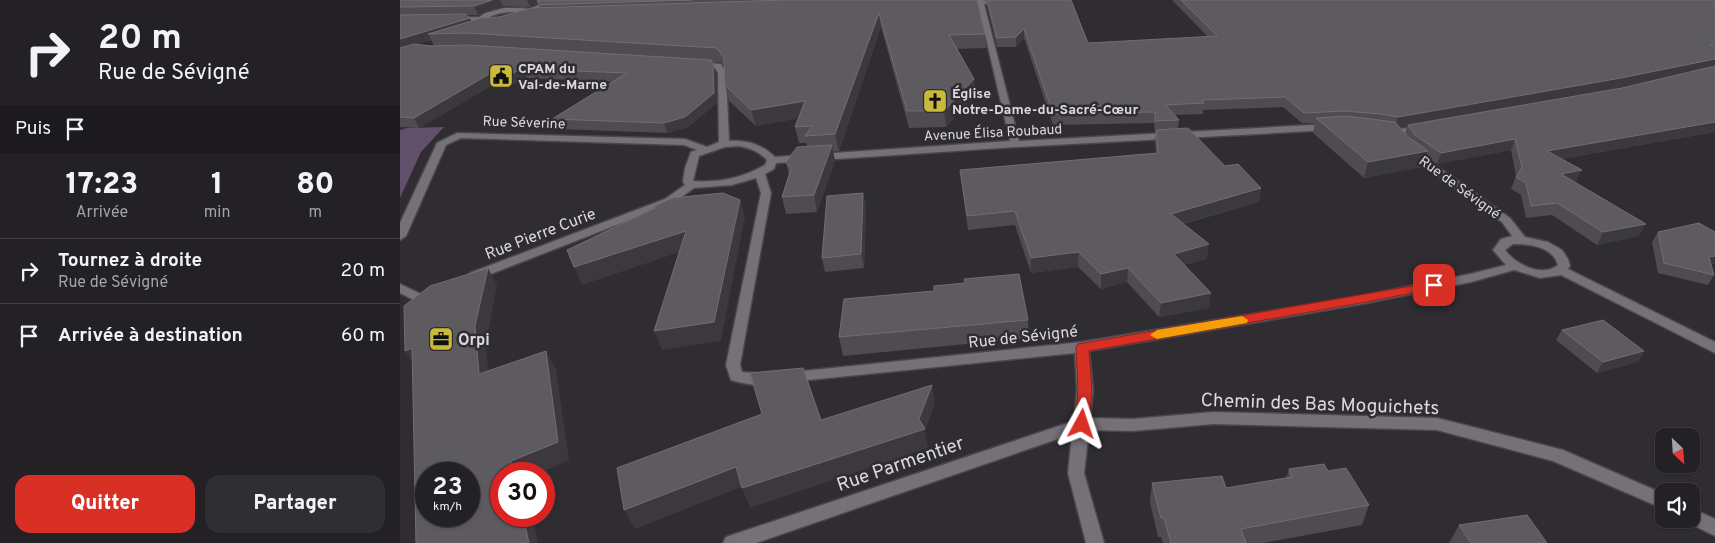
<!DOCTYPE html>
<html lang="fr">
<head>
<meta charset="utf-8">
<style>
  body { margin:0; font-family:Overpass,sans-serif; background:#2f2e32; color:#f1f3f6; height:100vh; display:flex; flex-direction:column; font-size:19px; white-space:nowrap }
  * { box-sizing:border-box; margin:0 }
  p { font-size:16px; color:#a3a3a7 }
  .icon { flex:none; width:28px; height:28px; fill:none; stroke:currentColor; stroke-width:2; stroke-linecap:round; stroke-linejoin:round }
  .map { position:relative; flex:1; overflow:hidden }
  .side { display:flex; flex-direction:column; background:#232126; width:400px }
  .side>* { flex:none }
  .guide { background:#232126; color:#f1f3f6; overflow:hidden }
  .needle { width:32px; rotate:155deg }
  .controls { position:absolute; left:1255px; top:428px; display:grid; gap:10px }
  .controls a { display:grid; place-items:center; width:45px; height:45px; border-radius:10px; background:#232126; box-shadow:0 1px 4px #0004,0 0 0 1px #403e43; font-size:25px }
  .speed { position:absolute; left:15px; top:462px; display:flex; gap:10px; font-size:25px; font-weight:700; text-align:center }
  .speed>* { display:grid; place-content:center; width:65px; height:65px; border-radius:50%; background:#232126; box-shadow:0 1px 4px #0004,0 0 0 1px #403e43; line-height:1 }
  .speed small { font-size:12px; font-weight:400 }
  .speed .limit { border:8px solid #d22; background:#fff; color:#111 }
  .pin { position:absolute; display:grid; place-items:center; width:42px; height:42px; color:#fff; margin:-21px; border-radius:10px; box-shadow:0 2px 8px #0006 }
  .me { position:absolute; width:55px; margin:-28px; rotate:5deg; stroke-linejoin:round; filter:drop-shadow(0 0 4px #0008) }
  .turn { display:flex; align-items:center; gap:18px; height:105px; padding:0 15px; font-size:22px }
  .turn .icon { width:65px; height:65px; stroke-width:2.5 }
  .turn b { display:block; font-size:35px; line-height:42px }
  .then { display:flex; align-items:center; height:48px; padding:0 15px; background:#0003; gap:10px; font-size:19px }
  .eta { display:flex; justify-content:space-evenly; align-items:center; height:85px; text-align:center }
  .eta b { font-size:30px; font-weight:800; line-height:35px }
  .button { display:flex; gap:10px; margin-top:auto; padding:10px 15px }
  .button a { flex:1; height:58px; border-radius:15px; background:#d93025; color:#fff; font-size:20px; font-weight:800; line-height:58px; text-align:center }
  .button a+a { background:#2f2e32; color:#f1f3f6 }
  ul { padding:0; list-style:none }
  li { display:flex; align-items:center; gap:15px; height:65px; padding:0 15px; border-top:1px solid #403e43 }
  li div { flex:1 }
  li b { display:block; font-size:19px }
  li em { font-style:normal }
  main { display:flex; flex:1; min-height:0 }
  .map>svg:first-child { display:block }
</style>
</head>
<body>
<main>
<section class="side">
<div class="guide">
<div class="turn"><svg class="icon" aria-label="right" viewBox="0 0 24 24"><path d="M7 20v-9h11M14 6l5 5-5 5"/></svg><div><b>20 m</b>Rue de Sévigné</div></div>
<div class="then">Puis<svg class="icon" aria-label="arrive" viewBox="0 0 24 24"><path d="M6 21V4h12l-3 4 3 4H6"/></svg></div>
</div>
<div class="eta">
<div><b>17:23</b><p>Arrivée</p></div>
<div><b>1</b><p>min</p></div>
<div><b>80</b><p>m</p></div>
</div>
<ul>
<li><svg class="icon" aria-label="right" viewBox="0 0 24 24"><path d="M7 20v-9h11M14 6l5 5-5 5"/></svg><div><b>Tournez à droite</b><p>Rue de Sévigné</p></div><em>20 m</em></li>
<li><svg class="icon" aria-label="arrive" viewBox="0 0 24 24"><path d="M6 21V4h12l-3 4 3 4H6"/></svg><div><b>Arrivée à destination</b></div><em>60 m</em></li>
</ul>
<div class="button"><a>Quitter</a><a>Partager</a></div>
</section>
<div class="map">
<svg width="1315" height="543" viewBox="0 0 1315 543">
  <rect width="100%" height="100%" fill="#2f2c32"/>
  <path fill="#605069" d="M44,127L21,152L0,198V130L7,128Z"/>
  <g fill="none" stroke-linecap="round" stroke-linejoin="round">
    <defs>
      <g id="minor">
        <path d="M149,0H158L133,11L128,10Z"/>
        <path d="M577,0H583L619,141L930,124L935,127L930,130L615,147L376,163L374,169L365,174L371,193L340,365L342,372L374,375L376,379L374,383C359,387 345,384 331,380L326,365L361,193L356,178L332,185L294,188L273,203L78,279H70L68,276L70,273L265,199L285,185L283,182L285,168L291,152L297,150L284,145L61,138L46,145L6,236L0,240V223L37,143L57,133L285,139L307,147L319,142L318,73L315,68L295,66V62H298L321,64L326,73L329,141C346,140 362,144 375,157L610,141ZM339,146C351,148 359,152 367,160L365,165C343,178 318,183 293,181L299,156L325,147Z"/>
        <path d="M78,17L80,18V20L53,22L49,20L53,18Z"/>
        <path d="M1023,125L1028,128L1026,130L1001,135L1010,147L1110,218L1125,237L1148,242L1162,250L1168,259L1170,266L1168,269L1315,342V353L1161,275L1140,278L1114,270L1071,282L961,304L689,351L693,390L690,418L733,419L813,412L1037,418L1163,450L1264,494V509L1153,461L1037,430L813,424L733,431L689,430L684,473L704,543H686L668,473L672,434L356,543H323L326,537L674,421L677,390L675,353L389,382L384,381L382,377L384,373L682,342L961,296L1070,274L1106,265L1093,250L1101,239L1112,236L1102,222L1004,151L990,133L995,130ZM1113,244C1130,244 1152,246 1158,265C1142,278 1115,264 1105,250Z"/>
        <path d="M0,284L23,295L25,298L18,302L0,293Z"/>
        <path d="M1291,508L1315,519V536L1285,521L1283,519H1291Z"/>
      </g>
      <g id="tertiary">
        <path d="M602,0L605,2L604,3L562,5L559,3L562,1Z"/>
        <path d="M104,8H122L139,11L142,15L137,18L134,16L135,14C116,10 94,11 79,23L87,25V29C80,30 75,28 71,23L85,13Z"/>
      </g>
    </defs>
    <use href="#minor" stroke="#4a474c" stroke-width="3"/>
    <use href="#tertiary" stroke="#4a474c" stroke-width="3"/>
    <use href="#minor" fill="#757178" fill-rule="evenodd"/>
    <use href="#tertiary" fill="#757178" fill-rule="evenodd"/>
  </g>
  <g fill="#4e4b51" fill-rule="evenodd">
    <path d="M0,0H577L585,34L586,48L557,49L574,79L575,94L546,127L509,128L481,27L439,151H433L435,161L417,212L386,214L382,197L389,176L386,162L407,146L406,143H399L395,127L398,118L356,126L329,101L325,85L324,67L321,62H312L316,74L317,103L288,127L267,133L157,129L152,119L212,82L127,78L114,84L96,83L19,128L0,127ZM138,3L140,8L99,17L71,21L66,15H78L103,6L130,7ZM31,40L34,46L18,44Z"/>
    <path d="M586,0H671L688,43L808,37L772,0H1315V132L1161,159L1176,182H1175L1239,236L1197,245L1152,215L1126,218L1121,195L1111,189L1116,176L1111,150L1037,164L1026,156L1022,167L964,178L913,133L915,123H902L883,107L803,110V114L775,115L779,120L778,128L825,166L861,188L859,202L783,224L807,259L784,265L809,308L759,317L727,282L701,289L678,267L631,273L615,225L568,230L560,170L756,153L755,142L756,131L755,132L754,123L653,125L624,38L616,47H597L587,6ZM1250,81L1222,88L1103,109L1217,88ZM1007,126L1005,134L1000,127Z"/>
    <path d="M463,193L466,206L464,268L425,272L422,258Z"/>
    <path d="M1258,232L1311,265L1314,275L1308,285L1258,273L1252,242Z"/>
    <path d="M628,320L629,338L443,356L439,337Z"/>
    <path d="M1162,330L1244,351L1238,362L1197,373L1156,340Z"/>
    <path d="M889,469L928,471L969,505L962,525L863,543H763L761,537H758L750,502L752,483L826,488L886,478Z"/>
    <path d="M1059,525L1147,543H1049Z"/>
  </g>
  <g fill="#3b383e">
    <path d="M92,0H100L103,6L78,15L74,6Z"/>
    <path d="M127,0H145L137,1L138,3L130,7Z"/>
    <path d="M479,13L481,27L439,151L435,134Z"/>
    <path d="M70,18L74,27L28,34L31,40L0,50V39Z"/>
    <path d="M624,29V38L616,47V37Z"/>
    <path d="M1315,59V68L1217,88L995,128L998,117Z"/>
    <path d="M313,64L316,74L317,103L288,127L267,133L264,123Z"/>
    <path d="M123,69L127,78L114,84L110,74Z"/>
    <path d="M91,73L96,83L19,128L14,118Z"/>
    <path d="M574,79L575,94L546,127L544,111Z"/>
    <path d="M405,101L408,117L356,126L351,110Z"/>
    <path d="M1315,122V132L1142,162L1147,151Z"/>
    <path d="M1115,139L1111,150L1037,164L1041,153Z"/>
    <path d="M432,145L435,161L417,212L414,195Z"/>
    <path d="M1028,151L1022,167L964,178L968,162Z"/>
    <path d="M1182,170L1176,182L1156,186L1161,174Z"/>
    <path d="M861,188L859,202L769,227L771,214Z"/>
    <path d="M463,193L466,206L464,268L461,254Z"/>
    <path d="M340,200L345,217L321,341L262,350L254,331Z"/>
    <path d="M1246,224L1239,236L1197,245L1203,232Z"/>
    <path d="M286,231L292,248L182,285L174,267Z"/>
    <path d="M809,244L807,259L772,268L774,254Z"/>
    <path d="M679,252L678,267L631,273V258Z"/>
    <path d="M1315,256V264L1303,267L1309,257Z"/>
    <path d="M88,268L97,285L86,344L90,392L79,374L75,326Z"/>
    <path d="M728,268L727,282L701,289V274Z"/>
    <path d="M811,293L809,308L759,317L761,303Z"/>
    <path d="M12,348L18,369L5,351Z"/>
    <path d="M146,351L156,369L169,460L137,474H114L111,461Z"/>
    <path d="M1244,351L1238,362L1197,373L1203,362Z"/>
    <path d="M532,385L535,404L525,431L528,448L350,508L342,488L519,419Z"/>
    <path d="M336,467L344,486L235,529L224,510Z"/>
    <path d="M123,516H132L138,543H129Z"/>
  </g>
  <g fill="#5d5a60" stroke="#716e73" fill-rule="evenodd">
    <path d="M0,0H92L74,6L0,7Z"/>
    <path d="M140,0H292L140,5L137,1Z"/>
    <path d="M386,0H577L585,34L549,35L574,79L544,111H507L479,13L435,134L405,136L412,126L395,127L405,101L351,110L325,85L324,58L317,48L66,33L28,34L81,18L99,17L131,8Z"/>
    <path d="M587,0H671L688,43L817,36L781,0H1315V44L1310,45L1315,47V59L1221,78L998,117L980,114L945,111L904,113L885,97L802,100L804,103L765,105L779,120L755,121V112L653,114L624,29L616,37L597,38Z"/>
    <path d="M65,14L70,18L0,39V15Z"/>
    <path d="M14,44L30,46L68,45L311,60L313,64L314,93L285,117L264,123L152,119L227,73L123,69L110,74L91,73L14,118L0,117V48Z"/>
    <path d="M1315,66V122L1147,151L1182,170L1161,174L1246,224L1203,232L1157,203L1131,206L1126,183L1116,177L1122,167L1115,139L1041,153L1015,135L1008,125L1222,88Z"/>
    <path d="M946,116L995,122L1008,137L1028,151L968,162L916,118Z"/>
    <path d="M788,128L825,166L838,164L861,188L771,214L809,244L774,254L811,293L761,303L728,268L701,274L679,252L631,258L615,211L567,216L560,170L758,153L756,130Z"/>
    <path d="M432,145L414,195L382,197L391,169L386,162L397,147Z"/>
    <path d="M323,193L340,200L314,322L254,331L286,231L174,267L167,250L255,208V206L272,198Z"/>
    <path d="M463,193L461,254L422,258L427,196Z"/>
    <path d="M1299,223L1315,232V256L1309,257L1314,275L1264,263L1258,232Z"/>
    <path d="M88,268L75,326L79,374L146,351L158,442L111,461L114,474H101V516H123L129,543H16L12,348L5,351L4,306L30,286ZM26,474H69V516H26Z"/>
    <path d="M619,274L628,320L439,337L444,299L534,291V286L565,283L564,279Z"/>
    <path d="M1203,320L1244,351L1203,362L1162,330Z"/>
    <path d="M403,368L421,420L532,385L519,419L525,429L342,488L336,467L224,510L217,468L362,414L350,373Z"/>
    <path d="M924,464L928,471L946,468L969,505L841,529L846,543H771L764,518H761L752,483L822,476L826,488L892,477L889,469Z"/>
    <path d="M1127,515L1147,543H1071L1059,525Z"/>
  </g>
  <path fill="#d93025" stroke="#8d1f18" d="M1034,282L1038,283L1040,285L1038,288L961,303L689,351L692,390L689,424L687,428L682,429L677,428L675,424L678,390L676,347L678,344Z"/>
  <path fill="#f59e0b" d="M842,316L848,320L847,323L757,339L750,335L757,330Z"/>
  <defs>
    <symbol id="civic-square" viewBox="-11 -11 22 22"><rect x="-9" y="-9" width="18" height="18" rx="4" fill="#caba3a" stroke="#2f2c32"/><path d="M-.6-6.5H3V-4.5H.6V-3L4-1V1h2V6H-6V1h2V-1L-.6-3ZM-1.2 2.5V6h2.4V2.5Z" fill="#111"/></symbol>
    <symbol id="church-square" viewBox="-11 -11 22 22"><rect x="-9" y="-9" width="18" height="18" rx="4" fill="#caba3a" stroke="#2f2c32"/><path d="M-1.2-6h2.4v3.5h3.3v2.4h-3.3V6h-2.4V-.1h-3.3v-2.4h3.3Z" fill="#111"/></symbol>
    <symbol id="office-square" viewBox="-11 -11 22 22"><rect x="-9" y="-9" width="18" height="18" rx="4" fill="#caba3a" stroke="#2f2c32"/><path d="M-6-3h4V-5.5h4V-3h4V5H-6ZM-1-4.5V-3h2v-1.5ZM-6 0V1H6V0Z" fill="#111"/></symbol>
  </defs>
  <g fill-rule="evenodd">
    <use href="#civic-square" x="87" y="62" width="28" height="28"/>
    <use href="#church-square" x="521" y="87" width="28" height="28"/>
    <use href="#office-square" x="27" y="325" width="28" height="28"/>
  </g>
  <g text-anchor="middle" stroke-width="5" stroke-linejoin="round" paint-order="stroke">
    <g font-size="14" font-weight="bold" fill="#dbd9dd" stroke="#2f2c32" text-anchor="start">
      <text x="118" y="73">CPAM du<tspan x="118" dy="16">Val-de-Marne</tspan></text>
      <text x="552" y="98">Église<tspan x="552" dy="16">Notre-Dame-du-Sacré-Cœur</tspan></text>
    </g>
    <g font-size="14" fill="#dbd9dd" stroke="#2f2c32">
      <text transform="translate(124 122) rotate(2)" y="5">Rue Séverine</text>
      <text transform="translate(593 132) rotate(-3)" y="5">Avenue Élisa Roubaud</text>
      <text transform="translate(1060 187) rotate(36)" y="5">Rue de Sévigné</text>
    </g>
    <g font-size="16" fill="#dbd9dd" stroke="#2f2c32">
      <text transform="translate(140 233) rotate(-21)" y="6">Rue Pierre Curie</text>
      <text transform="translate(623 336) rotate(-6)" y="6">Rue de Sévigné</text>
    </g>
    <g font-size="16" font-weight="bold" fill="#dbd9dd" stroke="#2f2c32" text-anchor="start">
      <text x="58" y="345">Orpi</text>
    </g>
    <g font-size="19" fill="#dbd9dd" stroke="#2f2c32">
      <text transform="translate(920 403) rotate(2)" y="7">Chemin des Bas Moguichets</text>
      <text transform="translate(500 463) rotate(-19)" y="7">Rue Parmentier</text>
    </g>
  </g>
</svg>
<div class="controls">
<a><svg class="needle" viewBox="-14 -14 28 28"><path d="M0-13l5 13h-10z" fill="#e53935"/><path d="M0 13l5-13h-10z" fill="#a3a3a7"/></svg></a>
<a><svg class="icon" aria-label="sound" viewBox="0 0 24 24"><path d="M4 9h4l5-4v14l-5-4H4zM17 9q2 3 0 6"/></svg></a>
</div>
<div class="speed"><div>23<small>km/h</small></div><div class="limit">30</div></div>
<div class="pin" style="left:1034px;top:285px;background:#d93025"><svg class="icon" aria-label="arrive" viewBox="0 0 24 24"><path d="M6 21V4h12l-3 4 3 4H6"/></svg></div>
<svg class="me" style="left:682px;top:424px" viewBox="-20 -20 40 40"><path d="M0-17L14 15 0 8-14 15z" fill="#d93025" stroke="#fff" stroke-width="4"/></svg>
</div>
</main>
</body>
</html>
